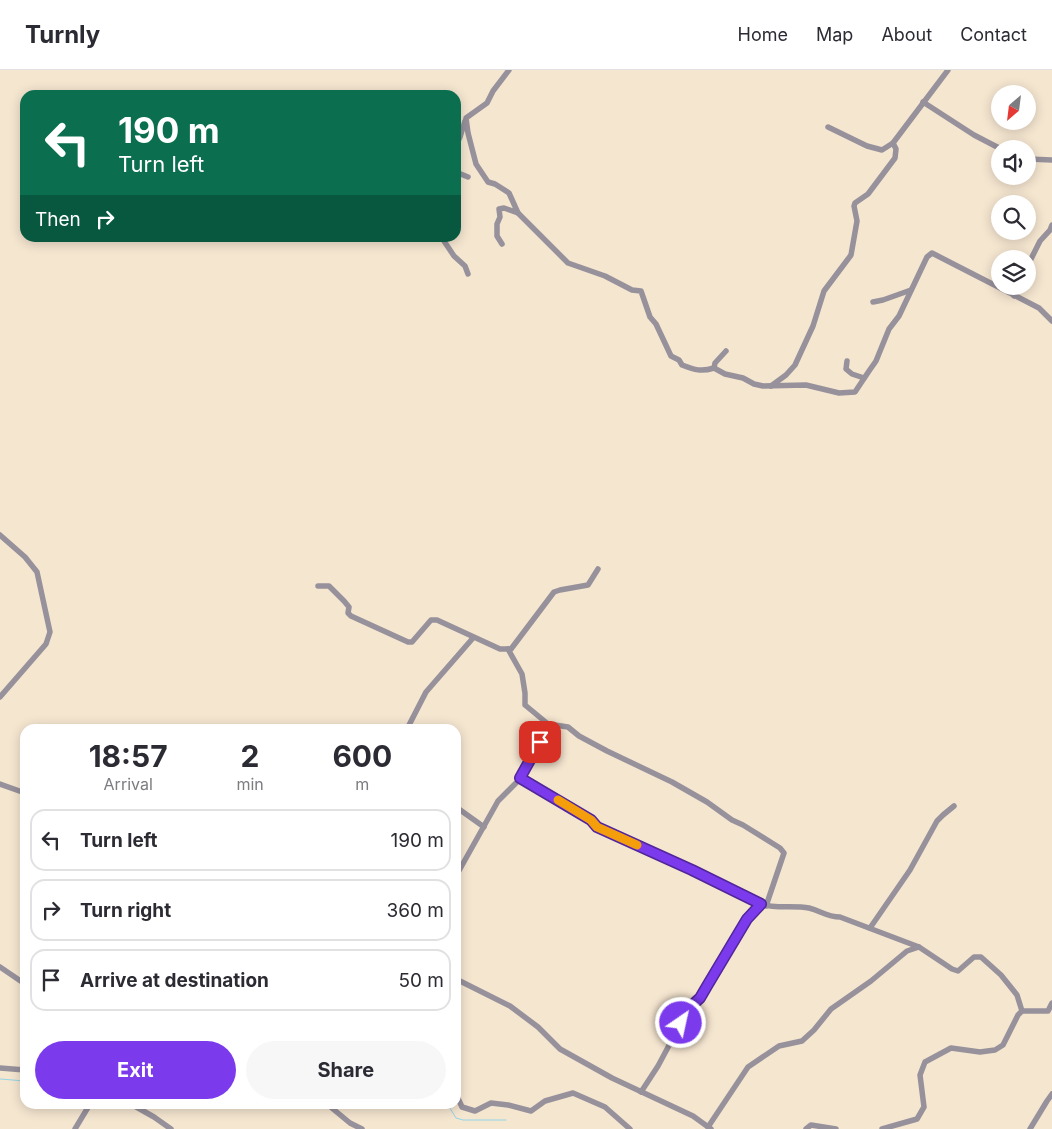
<!DOCTYPE html>
<html lang="en">
<head>
<meta charset="utf-8">
<style>
  body { margin:0; font-family:Inter,sans-serif; background:#f7f7f7; color:#2b2b33; height:100vh; display:flex; flex-direction:column; font-size:19px; white-space:nowrap }
  * { box-sizing:border-box; margin:0 }
  p { font-size:16px; color:#7c7c81 }
  .icon { flex:none; width:28px; height:28px; fill:none; stroke:currentColor; stroke-width:2; stroke-linecap:round; stroke-linejoin:round }
  .map { position:relative; flex:1; overflow:hidden }
  .drawer { position:absolute; left:20px; top:654px; width:441px; height:385px; display:flex; flex-direction:column; background:#fff; border-radius:15px; box-shadow:0 2px 12px #0003 }
  .drawer>* { flex:none }
  .hud { position:absolute; left:20px; top:20px; width:441px; height:152px; border-radius:15px; box-shadow:0 2px 12px #0003; background:#0b6e4f; color:#fff; overflow:hidden }
  .needle { width:32px; rotate:208deg }
  .controls { position:absolute; left:991px; top:15px; display:grid; gap:10px }
  .controls a { display:grid; place-items:center; width:45px; height:45px; border-radius:50%; background:#fff; box-shadow:0 2px 12px #0003; font-size:25px }
  .pin { position:absolute; display:grid; place-items:center; width:42px; height:42px; color:#fff; margin:-21px; border-radius:10px; box-shadow:0 2px 8px #0006 }
  .me { position:absolute; width:55px; margin:-28px; rotate:34deg; stroke-linejoin:round; filter:drop-shadow(0 0 4px #0008) }
  .turn { display:flex; align-items:center; gap:18px; height:105px; padding:0 15px; font-size:22px }
  .turn .icon { width:65px; height:65px; stroke-width:2.5 }
  .turn b { display:block; font-size:35px; line-height:42px }
  .then { display:flex; align-items:center; height:48px; padding:0 15px; background:#0003; gap:10px; font-size:19px }
  .eta { display:flex; justify-content:space-evenly; align-items:center; height:85px; text-align:center }
  .eta b { font-size:30px; font-weight:700; line-height:35px }
  .primary-button { display:flex; gap:10px; margin-top:auto; padding:10px 15px }
  .primary-button a { flex:1; height:58px; border-radius:30px; background:#7c3aed; color:#fff; font-size:20px; font-weight:700; line-height:58px; text-align:center }
  .primary-button a+a { background:#f7f7f7; color:#2b2b33 }
  ul { padding:0; list-style:none }
  li { display:flex; align-items:center; gap:15px; height:62px; margin:0 10px 8px; padding:0 5px; border:2px solid #e1e1e2; border-radius:15px }
  li div { flex:1 }
  li b { display:block; font-size:19px }
  li em { font-style:normal }
  header { display:flex; align-items:center; gap:30px; box-sizing:border-box; height:70px; padding:0 25px; background:#fff; border-bottom:1px solid #e1e1e2 }
  header strong { font-size:24px }
  nav { display:flex; gap:28px; margin-inline-start:auto; font-size:18px }
  .map>svg:first-child { display:block }
</style>
</head>
<body>
<header>
<strong>Turnly</strong>
<nav><a>Home</a><a>Map</a><a>About</a><a>Contact</a></nav>
</header>
<div class="map">
<svg width="1052" height="1059" viewBox="0 0 1052 1059">
  <rect width="100%" height="100%" fill="#f5e6d0"/>
  <g fill="none" stroke-linecap="round" stroke-linejoin="round">
    <g stroke="#94d5e7" stroke-width="1">
      <path d="M0,1009L25,1011"/>
      <path d="M446,1034L448,1035L456,1048L463,1050H506"/>
      <path d="M334,1036L340,1034"/>
    </g>
    <g stroke="#97919b" stroke-width="5.5">
      <path d="M923,32L974,65L1001,79"/>
      <path d="M828,57L867,76L882,80L893,73L948,0"/>
      <path d="M456,75L460,67L465,51"/>
      <path d="M1028,89L1052,90"/>
      <path d="M456,102L468,107"/>
      <path d="M518,143L568,193L605,206L632,220L641,221L650,247L656,254L671,286L679,290L682,295C695,300 701,302 714,298L715,293L726,281"/>
      <path d="M442,168L454,186L465,196L468,204"/>
      <path d="M502,174L497,166V154L500,147L499,139L504,138L518,143L509,123L495,114L488,112L476,94L468,63L466,48L487,33L493,21L509,0"/>
      <path d="M1028,195L1040,171L1050,160L1052,155"/>
      <path d="M1014,226L1018,216"/>
      <path d="M873,232L883,230L911,220"/>
      <path d="M847,291L846,299L852,304L864,308"/>
      <path d="M714,298L725,304L743,308L754,314L763,316L806,315L839,323L855,322L869,301L876,291L889,259L899,246L927,187L932,183L1039,238L1052,251"/>
      <path d="M771,316L786,305L795,295L813,256L824,221L851,185L857,151L854,136L855,133L868,124L895,88L896,79L893,73"/>
      <path d="M0,465L25,487L37,502L50,562L46,574L0,627"/>
      <path d="M318,516H329L344,531L349,537L348,543L351,546L408,572H412L431,550H437L500,579H511L554,522L560,520L588,515L598,499"/>
      <path d="M508,579L522,604L525,623V635L548,654L568,657L579,666L607,681L672,712L707,732L732,750L743,755L780,778L784,783L766,836"/>
      <path d="M407,659L426,622L473,568"/>
      <path d="M521,708L591,750L597,757L692,800L761,834"/>
      <path d="M0,714L25,723"/>
      <path d="M456,737L484,757"/>
      <path d="M456,806L498,731L521,708L540,672L548,654"/>
      <path d="M870,858L910,800L937,751L943,745L954,736"/>
      <path d="M0,897L25,914"/>
      <path d="M456,909L510,936L538,957L560,979L612,1008L693,1046L711,1059"/>
      <path d="M0,998L25,1000"/>
      <path d="M641,1022L658,996L689,938L700,928L747,849L761,834C774,839 795,835 809,838C821,841 827,847 840,847L919,877L952,899L958,901L974,887H981L1001,905L1017,925L1022,941"/>
      <path d="M456,1024L462,1037L475,1041L491,1033L508,1035L531,1041L545,1031L573,1023L605,1037L630,1059"/>
      <path d="M131,1034L154,1047L171,1059"/>
      <path d="M327,1034L350,1053L362,1059"/>
      <path d="M708,1057L748,997L779,976L802,971L814,960L831,939L871,911L907,881L919,877"/>
      <path d="M75,1059L90,1034"/>
      <path d="M806,1059L811,1055L836,1059"/>
      <path d="M882,1059L917,1049L924,1037L920,1005L925,992L951,978L980,982L995,980L1003,975L1018,945L1022,941H1048L1052,933"/>
      <path d="M1030,1059L1047,1031L1052,1024"/>
    </g>
  </g>
  <g fill="none" stroke-linecap="round" stroke-linejoin="round">
    <defs>
      <path id="route" d="M540,672L520,708L591,750L597,757L692,800L761,834L747,849L707,916L700,928L689,938L681,953"/>
    </defs>
    <use href="#route" stroke="#51269a" stroke-width="12"/>
    <use href="#route" stroke="#7c3aed" stroke-width="9"/>
    <path stroke="#f59e0b" stroke-width="9" d="M558,730L591,750L597,757L637,775"/>
  </g>
</svg>
<div class="controls">
<a><svg class="needle" viewBox="-14 -14 28 28"><path d="M0-13l5 13h-10z" fill="#e53935"/><path d="M0 13l5-13h-10z" fill="#7c7c81"/></svg></a>
<a><svg class="icon" aria-label="sound" viewBox="0 0 24 24"><path d="M4 9h4l5-4v14l-5-4H4zM17 9q2 3 0 6"/></svg></a>
<a><svg class="icon" aria-label="search" viewBox="0 0 24 24"><circle cx="10" cy="10" r="6"/><path d="M15 15l6 6"/></svg></a>
<a><svg class="icon" aria-label="layers" viewBox="0 0 24 24"><path d="M12 4l9 5-9 5-9-5zM3 14l9 5 9-5"/></svg></a>
</div>
<div class="pin" style="left:540px;top:672px;background:#d93025"><svg class="icon" aria-label="arrive" viewBox="0 0 24 24"><path d="M6 21V4h12l-3 4 3 4H6"/></svg></div>
<svg class="me" style="left:681px;top:953px" viewBox="-20 -20 40 40"><circle r="17" fill="#7c3aed" stroke="#fff" stroke-width="3"/><path d="M0-11L8 9 0 5-8 9z" fill="#fff"/></svg>
<div class="hud">
<div class="turn"><svg class="icon" aria-label="left" viewBox="0 0 24 24"><path d="M17 20v-9H6M10 6l-5 5 5 5"/></svg><div><b>190 m</b>Turn left</div></div>
<div class="then">Then<svg class="icon" aria-label="right" viewBox="0 0 24 24"><path d="M7 20v-9h11M14 6l5 5-5 5"/></svg></div>
</div>
<section class="drawer">
<div class="eta">
<div><b>18:57</b><p>Arrival</p></div>
<div><b>2</b><p>min</p></div>
<div><b>600</b><p>m</p></div>
</div>
<ul>
<li><svg class="icon" aria-label="left" viewBox="0 0 24 24"><path d="M17 20v-9H6M10 6l-5 5 5 5"/></svg><div><b>Turn left</b></div><em>190 m</em></li>
<li><svg class="icon" aria-label="right" viewBox="0 0 24 24"><path d="M7 20v-9h11M14 6l5 5-5 5"/></svg><div><b>Turn right</b></div><em>360 m</em></li>
<li><svg class="icon" aria-label="arrive" viewBox="0 0 24 24"><path d="M6 21V4h12l-3 4 3 4H6"/></svg><div><b>Arrive at destination</b></div><em>50 m</em></li>
</ul>
<div class="primary-button"><a>Exit</a><a>Share</a></div>
</section>
</div>
</body>
</html>
